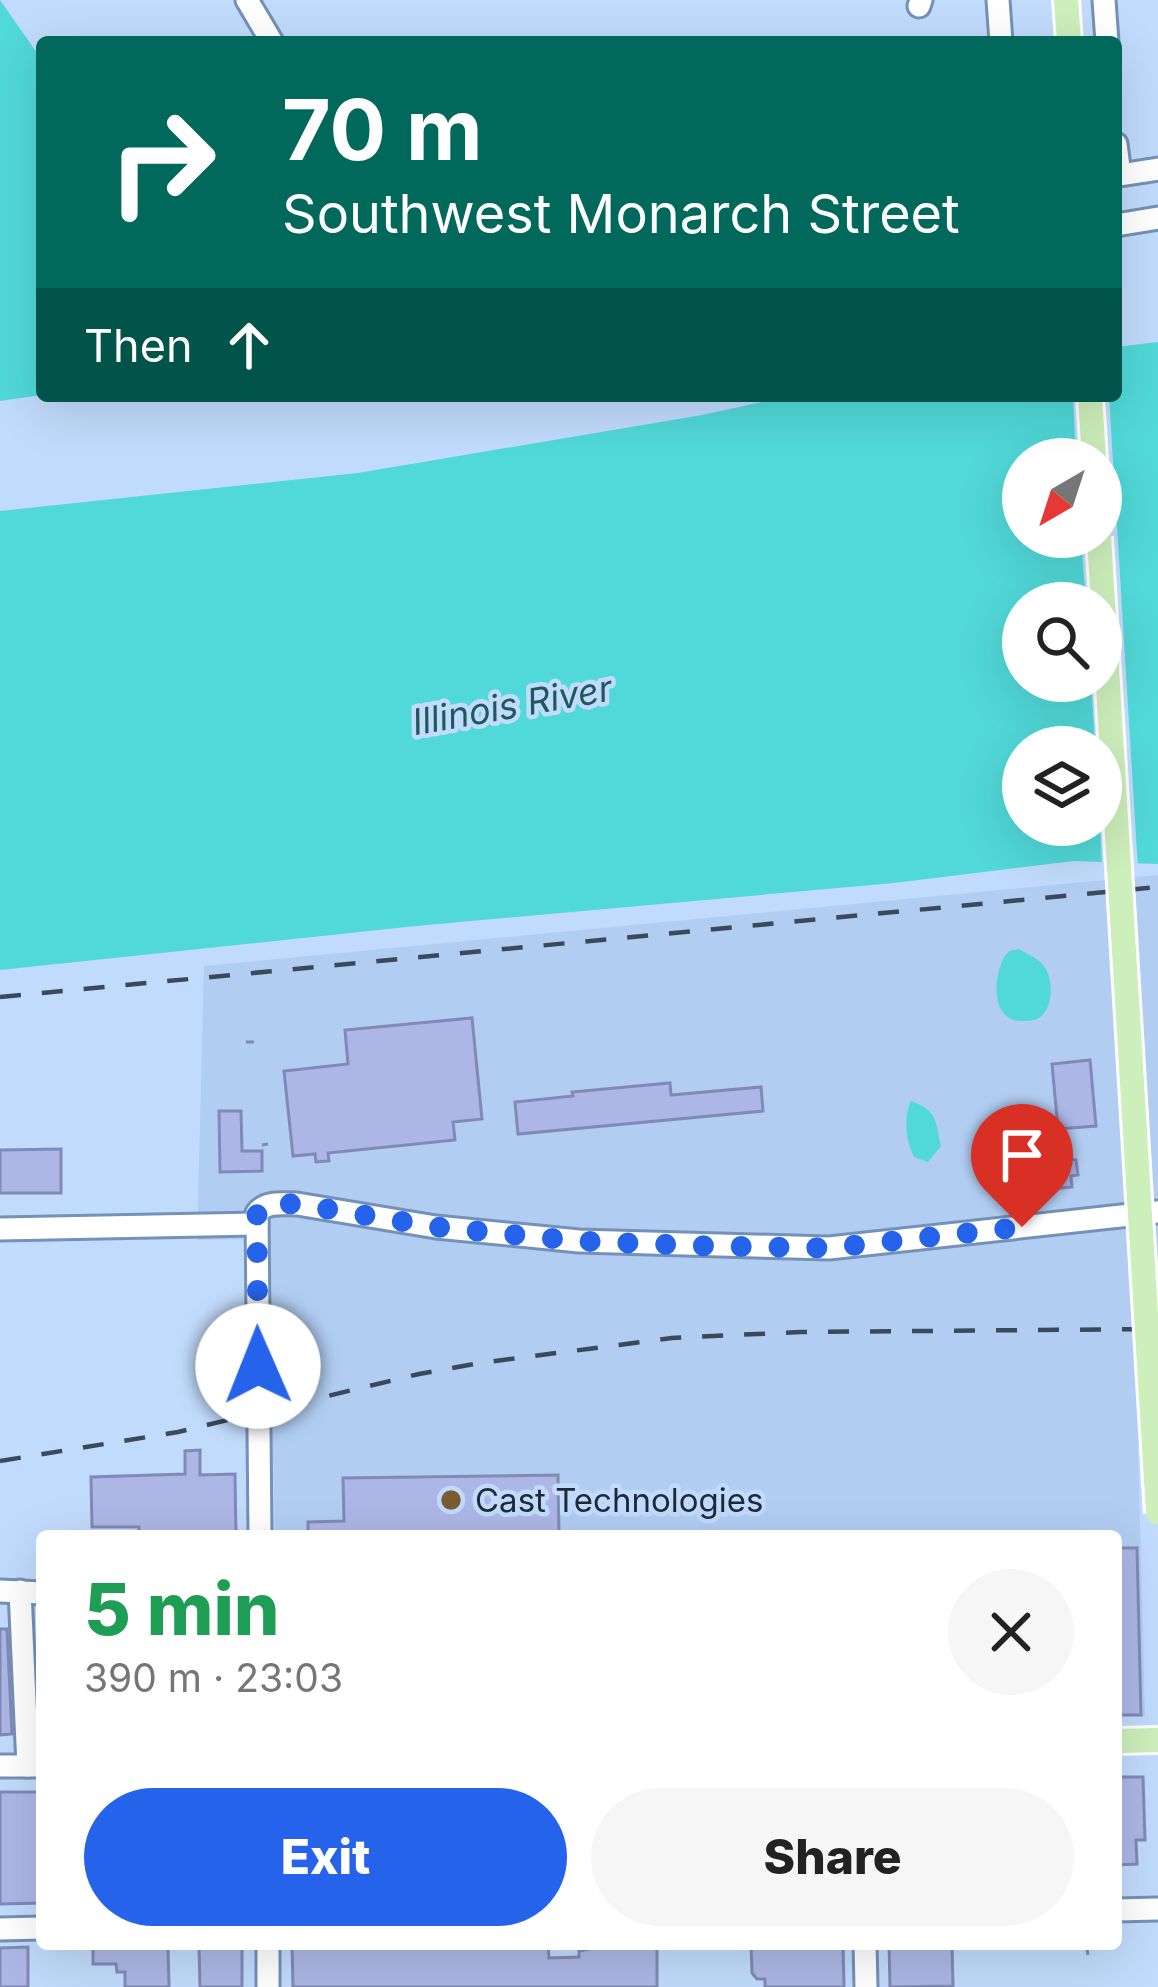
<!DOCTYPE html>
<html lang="en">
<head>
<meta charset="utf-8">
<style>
  body { margin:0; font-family:Inter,sans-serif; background:#f6f6f6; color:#222; height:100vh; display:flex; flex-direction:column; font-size:45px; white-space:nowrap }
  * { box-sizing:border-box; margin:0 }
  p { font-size:39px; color:#767676 }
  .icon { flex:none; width:66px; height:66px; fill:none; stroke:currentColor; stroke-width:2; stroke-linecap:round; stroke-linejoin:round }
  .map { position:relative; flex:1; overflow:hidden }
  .drawer { position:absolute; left:36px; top:1530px; width:1086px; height:420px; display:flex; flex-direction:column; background:#fff; border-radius:12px; box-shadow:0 12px 48px #0002 }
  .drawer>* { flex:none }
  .top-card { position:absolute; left:36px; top:36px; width:1086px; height:366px; border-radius:12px; box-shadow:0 12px 48px #0002; background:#00695c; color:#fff; overflow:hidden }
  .needle { width:78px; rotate:219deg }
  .tools { position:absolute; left:1002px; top:438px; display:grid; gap:24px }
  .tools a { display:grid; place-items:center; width:120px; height:120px; border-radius:50%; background:#fff; box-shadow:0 12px 48px #0002; font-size:60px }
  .pin { position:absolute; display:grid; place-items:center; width:102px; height:102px; color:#fff; margin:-123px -51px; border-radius:50% 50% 50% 0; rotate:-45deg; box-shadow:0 0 12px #0007 }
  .pin .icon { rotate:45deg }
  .me { position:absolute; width:132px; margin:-66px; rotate:359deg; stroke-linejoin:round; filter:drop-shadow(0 0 9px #0008) }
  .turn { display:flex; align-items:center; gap:42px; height:252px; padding:0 48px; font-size:54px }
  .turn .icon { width:156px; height:156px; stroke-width:2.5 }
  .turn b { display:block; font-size:84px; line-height:102px }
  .then { display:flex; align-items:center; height:114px; padding:0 48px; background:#0003; gap:24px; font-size:45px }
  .round { display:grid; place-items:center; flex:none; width:126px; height:126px; border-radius:63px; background:#f6f6f6 }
  .summary { display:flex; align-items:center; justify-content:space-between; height:204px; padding:0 48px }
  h1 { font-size:72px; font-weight:800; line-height:90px; color:#1e9e55 }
  .action { display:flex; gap:24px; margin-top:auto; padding:24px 48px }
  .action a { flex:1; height:138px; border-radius:72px; background:#2563eb; color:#fff; font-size:48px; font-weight:800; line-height:138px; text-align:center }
  .action a+a { background:#f6f6f6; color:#222 }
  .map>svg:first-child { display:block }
</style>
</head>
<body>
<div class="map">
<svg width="1158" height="1987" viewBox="0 0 1158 1987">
  <rect width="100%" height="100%" fill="#c1dbfc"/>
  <path fill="#b1cdf2" d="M1158,875V1445L1138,1447L1145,1716L1116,1717V1536H275L268,1239L197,1240L204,966Z"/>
  <g fill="#51d8d8" fill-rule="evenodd">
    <path d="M0,0L42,60V395L0,401Z"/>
    <path d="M1158,342V864L1074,861L894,883L416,926L0,970V511L358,473L702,415L789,396H1116V347ZM1023,459H1101V537H1023ZM1023,603H1101V681H1023ZM1023,747H1101V825H1023Z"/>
    <path d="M1019,949C1027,954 1038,958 1043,965C1054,977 1054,1008 1039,1018C1033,1021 1027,1021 1020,1021C985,1020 996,959 1010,951C1012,950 1016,950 1019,949Z"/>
    <path d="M911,1101C938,1111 935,1120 941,1146L928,1162L914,1157C906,1140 903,1117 911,1101Z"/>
  </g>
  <path fill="#c1dbfc" d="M1073,396H1109L1138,869L1102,868L1100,825L1101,747H1095L1091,681H1101V603H1086L1081,537H1101V459H1076Z"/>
  <g fill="#acb7e5" stroke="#818ab6" stroke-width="3">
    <path d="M472,1018L482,1119L453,1122L455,1140L328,1153L329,1161L316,1162L315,1154L293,1156L284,1071L348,1064L345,1030Z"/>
    <path d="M1090,1060L1096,1126L1058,1129L1052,1064Z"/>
    <path d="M670,1083L671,1095L761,1087L763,1111L518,1134L515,1102L573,1096L572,1092Z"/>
    <path d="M219,1111H241L242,1151H262V1171L220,1172Z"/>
    <path d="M61,1149V1193H0V1150Z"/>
    <path d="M1069,1159L1076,1160L1078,1175L1071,1176L1072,1187L1015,1192L1014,1181L1008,1182L1007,1166Z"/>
    <path d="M200,1450V1475L235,1474L236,1536H139V1527H92L91,1477L185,1474V1451Z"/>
    <path d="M558,1475L559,1536H308V1522L344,1521L343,1478Z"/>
    <path d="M1116,1548H1137L1141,1715H1116Z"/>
    <path d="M0,1629H7L12,1734L0,1735Z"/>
    <path d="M1116,1777H1143L1145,1840H1136L1137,1864L1116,1865Z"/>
    <path d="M0,1792H42V1903L0,1904Z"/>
    <path d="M93,1944L168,1946L169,1987H125V1972H117L116,1964H93Z"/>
    <path d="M292,1944H548L549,1958L579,1957V1951L594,1948V1944H657V1987H293Z"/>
    <path d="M751,1944H843L844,1987H765V1979H757L752,1973Z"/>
    <path d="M889,1944H952L953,1986L890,1987Z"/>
    <path d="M242,1945V1987H200L199,1946Z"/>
    <path d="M28,1947V1987H0V1948Z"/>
  </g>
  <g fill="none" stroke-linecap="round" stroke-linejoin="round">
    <defs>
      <g id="minor">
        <path d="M247,0L272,42"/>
        <path d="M998,0L1001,42"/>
        <path d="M1104,0L1107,42"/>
        <path d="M919,6L921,0"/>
        <path d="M1116,144L1120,175L1158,169"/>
        <path d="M1116,225L1158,218"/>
        <path d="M0,1229L257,1224"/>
        <path d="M260,1536L257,1213C266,1201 283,1204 297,1204L436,1227L579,1241L829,1248L1158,1212"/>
        <path d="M0,1591L42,1593"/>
        <path d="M20,1591L28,1766"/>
        <path d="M0,1766H41"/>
        <path d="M1116,1910L1158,1909"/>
        <path d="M0,1929L42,1928"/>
        <path d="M268,1944V1987"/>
        <path d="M865,1944L866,1987"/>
      </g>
      <g id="major">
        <path d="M1066,0L1069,42"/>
        <path d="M1090,396L1094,459"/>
        <path d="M1116,1741L1158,1740"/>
      </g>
    </defs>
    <use href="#minor" stroke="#7491b8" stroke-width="27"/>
    <use href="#major" stroke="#fff" stroke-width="30"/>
    <g stroke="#7b8fa8" stroke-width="3" stroke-dasharray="9 9" stroke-linecap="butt">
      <path d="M246,1042H254"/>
      <path d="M262,1145L268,1144"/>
      <path d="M1087,1949L1088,1955"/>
    </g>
    <use href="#minor" stroke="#fff" stroke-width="21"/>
    <use href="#major" stroke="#cdefbb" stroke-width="24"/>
    <g stroke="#3b495b" stroke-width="4.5" stroke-dasharray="21 21" stroke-linecap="butt">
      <path d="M0,997L1158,887"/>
      <path d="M0,1461L178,1432L419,1374L480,1363L672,1338L800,1332L1158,1329"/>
    </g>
    <defs>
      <path id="major-bridge" d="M1099,537L1158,1513"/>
    </defs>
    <use href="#major-bridge" stroke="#fff" stroke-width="30" stroke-linecap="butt"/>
    <use href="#major-bridge" stroke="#cdefbb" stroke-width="24"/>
  </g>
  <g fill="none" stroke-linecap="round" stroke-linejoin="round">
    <path stroke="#2563eb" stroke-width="21" stroke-dasharray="0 37.8" d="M258,1366L257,1213C266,1201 283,1204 297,1204L436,1227L579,1241L709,1246L829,1248L1022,1227"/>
  </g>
  <circle fill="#7a5c30" stroke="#c1dbfc" stroke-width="4.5" cx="451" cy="1500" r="12"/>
  <g text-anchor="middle" stroke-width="9" stroke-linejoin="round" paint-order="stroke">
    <g font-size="33" fill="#1e2a39" stroke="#c1dbfc" text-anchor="start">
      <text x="475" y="1512">Cast Technologies</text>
    </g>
    <g font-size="36" font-style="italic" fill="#205959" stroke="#c1dbfc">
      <text transform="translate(512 705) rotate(-10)" y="13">Illinois River</text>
    </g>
  </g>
</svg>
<div class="tools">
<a><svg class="needle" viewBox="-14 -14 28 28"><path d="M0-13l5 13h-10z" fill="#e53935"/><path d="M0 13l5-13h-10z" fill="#767676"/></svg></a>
<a><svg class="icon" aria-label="search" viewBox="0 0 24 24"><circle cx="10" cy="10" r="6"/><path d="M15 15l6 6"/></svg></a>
<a><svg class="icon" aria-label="layers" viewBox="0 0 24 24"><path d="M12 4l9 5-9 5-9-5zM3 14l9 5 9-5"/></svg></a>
</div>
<div class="pin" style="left:1022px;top:1227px;background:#d93025"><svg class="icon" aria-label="arrive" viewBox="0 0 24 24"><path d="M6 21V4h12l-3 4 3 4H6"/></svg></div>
<svg class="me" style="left:258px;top:1366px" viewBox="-20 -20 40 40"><circle r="19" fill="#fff"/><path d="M0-13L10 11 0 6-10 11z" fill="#2563eb"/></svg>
<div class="top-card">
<div class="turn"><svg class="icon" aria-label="right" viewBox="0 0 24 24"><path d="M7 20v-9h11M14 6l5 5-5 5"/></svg><div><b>70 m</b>Southwest Monarch Street</div></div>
<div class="then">Then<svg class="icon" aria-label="ahead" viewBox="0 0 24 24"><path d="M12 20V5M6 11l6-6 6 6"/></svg></div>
</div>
<section class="drawer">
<div class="summary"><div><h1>5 min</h1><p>390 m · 23:03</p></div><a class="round"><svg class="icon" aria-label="close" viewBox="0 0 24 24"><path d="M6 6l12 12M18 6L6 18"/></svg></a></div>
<div class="action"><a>Exit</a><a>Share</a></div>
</section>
</div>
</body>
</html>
